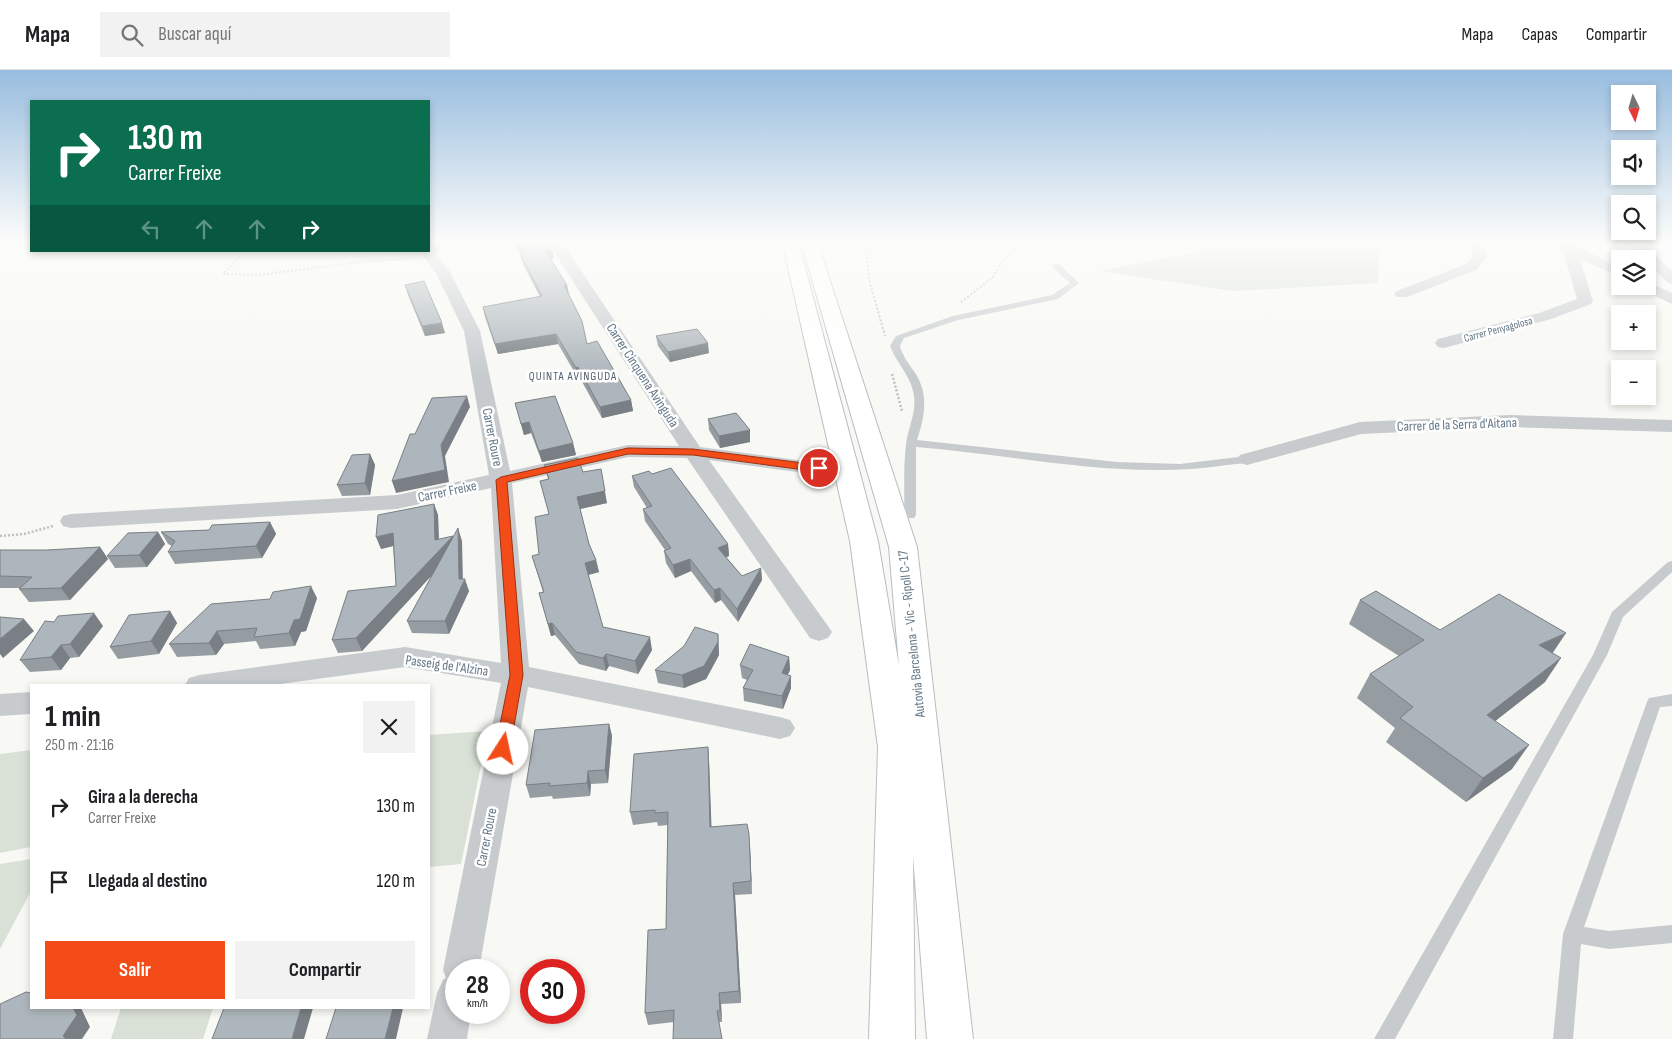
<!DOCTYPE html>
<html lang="es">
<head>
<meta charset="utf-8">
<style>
  body { margin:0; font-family:"Sofia Sans Condensed",sans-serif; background:#f2f2f2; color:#202124; height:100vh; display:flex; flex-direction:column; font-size:19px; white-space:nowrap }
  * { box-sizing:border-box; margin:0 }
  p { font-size:16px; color:#757577 }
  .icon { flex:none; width:28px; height:28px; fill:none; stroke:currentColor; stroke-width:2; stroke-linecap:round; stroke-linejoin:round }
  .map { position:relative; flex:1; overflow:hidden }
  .side { position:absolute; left:30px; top:614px; width:400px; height:325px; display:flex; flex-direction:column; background:#fff; border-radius:0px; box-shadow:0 2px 8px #0003 }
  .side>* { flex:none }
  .top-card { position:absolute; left:30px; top:30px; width:400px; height:152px; border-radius:0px; box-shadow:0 2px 8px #0003; background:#0b6e4f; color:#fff; overflow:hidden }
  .needle { width:32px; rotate:175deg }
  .controls { position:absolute; left:1611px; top:15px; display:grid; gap:10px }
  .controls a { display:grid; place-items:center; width:45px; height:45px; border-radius:0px; background:#fff; box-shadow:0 2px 8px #0003; font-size:25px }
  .speed { position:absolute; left:445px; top:889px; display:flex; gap:10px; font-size:25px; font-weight:700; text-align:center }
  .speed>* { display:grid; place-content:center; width:65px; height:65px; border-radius:50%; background:#fff; box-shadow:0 2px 8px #0003; line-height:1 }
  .speed small { font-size:12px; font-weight:400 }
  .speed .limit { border:8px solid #d22; background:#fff; color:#111 }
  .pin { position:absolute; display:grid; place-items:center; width:42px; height:42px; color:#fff; margin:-21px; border:2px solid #fff; border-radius:50%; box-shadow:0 1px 5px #0007 }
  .me { position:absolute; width:55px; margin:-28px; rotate:10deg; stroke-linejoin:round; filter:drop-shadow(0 0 4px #0008) }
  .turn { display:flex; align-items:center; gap:18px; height:105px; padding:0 15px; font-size:22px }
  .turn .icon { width:65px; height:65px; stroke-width:2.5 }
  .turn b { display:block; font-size:35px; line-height:42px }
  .lanes { display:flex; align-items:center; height:48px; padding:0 15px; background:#0003; justify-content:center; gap:25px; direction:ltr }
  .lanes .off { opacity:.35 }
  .round { display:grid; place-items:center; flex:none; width:52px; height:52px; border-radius:0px; background:#f2f2f2 }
  .overview { display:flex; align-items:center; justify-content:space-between; height:85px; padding:0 15px }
  h1 { font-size:30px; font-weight:700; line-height:38px }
  .action { display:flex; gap:10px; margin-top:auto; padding:10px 15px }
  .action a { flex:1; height:58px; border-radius:0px; background:#f34c19; color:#fff; font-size:20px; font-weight:700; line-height:58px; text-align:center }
  .action a+a { background:#f2f2f2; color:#202124 }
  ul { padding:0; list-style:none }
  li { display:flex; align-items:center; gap:15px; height:75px; padding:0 15px }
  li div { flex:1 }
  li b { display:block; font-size:19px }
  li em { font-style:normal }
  header { display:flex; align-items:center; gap:30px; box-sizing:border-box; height:70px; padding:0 25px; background:#fff; border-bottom:1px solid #e0e0e0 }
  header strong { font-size:24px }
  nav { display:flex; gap:28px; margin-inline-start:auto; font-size:18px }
  .search { width:350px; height:45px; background:#f2f2f2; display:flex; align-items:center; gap:12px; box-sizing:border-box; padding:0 18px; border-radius:0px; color:#757577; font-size:19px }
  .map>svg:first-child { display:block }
</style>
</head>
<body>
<header>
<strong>Mapa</strong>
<div class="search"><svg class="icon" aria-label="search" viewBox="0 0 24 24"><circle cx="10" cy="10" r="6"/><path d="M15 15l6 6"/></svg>Buscar aquí</div>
<nav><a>Mapa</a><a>Capas</a><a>Compartir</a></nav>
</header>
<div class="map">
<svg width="1672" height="969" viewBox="0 0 1672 969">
  <rect width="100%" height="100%" fill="#f8f8f4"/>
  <g fill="#d9e0d5">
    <path d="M1210,171H1380L1378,213L1232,221L1100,201L1193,183Z"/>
    <path d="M488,661L461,794L429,797V665Z"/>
    <path d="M31,680V777L0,783V684Z"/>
    <path d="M31,789V821L0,879V794Z"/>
    <path d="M121,938H213L203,969H111Z"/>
  </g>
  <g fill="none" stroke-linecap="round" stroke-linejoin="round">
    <defs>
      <path id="highway" d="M782,171H798L878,471L899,596L889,477L801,171H817L917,477L973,969H927L913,785L915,969H869L878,677L850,471Z"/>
    </defs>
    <use href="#highway" stroke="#b9bdc0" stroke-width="2"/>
    <g stroke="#bec1c3" stroke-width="2" stroke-dasharray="2 2" stroke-linecap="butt">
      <path d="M865,171L870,213L885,266"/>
      <path d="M245,181L223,204L258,205L369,191L415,189"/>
      <path d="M961,232L992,208L1004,190L1025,171"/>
    </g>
    <g stroke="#bec1c3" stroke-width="2.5" stroke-dasharray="2 2" stroke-linecap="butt">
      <path d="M892,304L902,341"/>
      <path d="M0,466L24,464L53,456"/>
    </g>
    <g fill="#c7cbce" fill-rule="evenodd">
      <path d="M1053,194H1059L1079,213L1058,229L958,250L904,268L900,276C903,288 911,296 917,306C929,327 924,349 917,370L1117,392L1180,394L1247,386L1252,389C1247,394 1235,394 1227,395C1124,411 1019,385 916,377V445L914,448H906L904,445C905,422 903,398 906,375C908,356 918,341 913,321C909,304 896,292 890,276L896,266L953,246L1052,225L1070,213L1053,198Z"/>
      <path d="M1672,491V502L1623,547L1607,585L1395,969H1374L1593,585L1612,542L1668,492Z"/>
      <path d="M1672,624V636L1660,637L1584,857L1609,861L1672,855V873L1609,879L1581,874L1573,969H1553L1563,864L1647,632L1649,628Z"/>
    </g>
    <g fill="#c7cbce" fill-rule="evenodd">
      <path d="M429,171H443L437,185L450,202L480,261L510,401L628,375L679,376L547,171H561L700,377L819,393L826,395L830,399L826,403L819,405L709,390L828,556L832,562L828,568L819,571L810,568L687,388L628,387L512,413L529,597L780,647L790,650L795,658L790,666L780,669L528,617L479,900H456V942H471L467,969H427L437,923L443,910L446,908L443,900L501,613L405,597L273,615H185L189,608L199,605L405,577L501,593L491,418L397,439L71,458L63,456L60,451L63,446L71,444L397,425L489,405L464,261L436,203L423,185L425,181H429Z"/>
      <path d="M1467,171H1481L1487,186L1476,200L1407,227H1397L1394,224L1397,221L1466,194L1473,186Z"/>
      <path d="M1556,171H1569L1575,176L1620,197V207L1580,189L1593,231L1591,234L1551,249L1444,278L1438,277L1435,273L1438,269L1539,243L1577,229L1563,181L1557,175Z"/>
      <path d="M1626,171H1640L1672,201V214L1667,212L1648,193V189H1643Z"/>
      <path d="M1648,212L1672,223V234L1641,219L1639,216H1648Z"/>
      <path d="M1510,345L1672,350V362L1510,357L1361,364L1247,395L1240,393L1237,389L1240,385L1360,352Z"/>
      <path d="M31,622V644L0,646V624Z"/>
    </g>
    <use href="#highway" fill="#fff" fill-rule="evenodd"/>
  </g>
  <g fill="#959da2">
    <path d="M515,171H547L552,179L554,188L551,189L569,224L587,274L631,330L633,341L602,348L580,308H578L558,274L498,284L485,247L483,237L540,227L524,196Z"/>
    <path d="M405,215L445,263L425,266L408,225Z"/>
    <path d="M656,266L709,283L670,292L658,276Z"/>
    <path d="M515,333L573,373L576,385L542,392L531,363L524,365Z"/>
    <path d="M708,349L750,360V372L720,378L709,360Z"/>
    <path d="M370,384L375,395L370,425L342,426L337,415Z"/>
    <path d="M544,395L583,402L607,433L580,439L589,474L596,490L599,502L588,505L603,557L652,580L638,604L609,596L606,601L579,594L555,565L551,566L539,523L543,522L532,486L539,484L549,444L540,411L548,409Z"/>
    <path d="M652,404L728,474L729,486L726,487L742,506L761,498L762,510L738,552L721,530L715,533L691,501L675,508L666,493L664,481L665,480L645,451L643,439L647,438L634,417L632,406Z"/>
    <path d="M434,434L438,445L439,469L462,471V509L469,521L449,564L412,563L407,551L432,505L362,581L338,583L332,570L396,516L393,476L381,479Z"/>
    <path d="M270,452L276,464L262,488L175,494L168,482L172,476L168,474L161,462L209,460Z"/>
    <path d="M158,462L165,474L147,497L115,498L107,486Z"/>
    <path d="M100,477L108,489L70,530L29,532L19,519L20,518H0V480H47Z"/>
    <path d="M317,528L306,561L301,562L295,576L260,579L256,571L224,574L216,585L177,587L169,574Z"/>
    <path d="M1360,530L1440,560L1553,583L1545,612L1495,651L1512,699L1466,732L1386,672L1395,658L1357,628L1370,604L1399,586L1349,554Z"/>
    <path d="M170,541L177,553L159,584L118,589L110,577Z"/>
    <path d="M103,556L79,587L70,588L61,600L30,602L20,590Z"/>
    <path d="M718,564L719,585L706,609L684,618L658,613L655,600Z"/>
    <path d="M789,587L790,600L787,605L791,606V618L783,639L744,631L743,618L747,610L742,608L740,595Z"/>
    <path d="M609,654L612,666L608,713L591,714L590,726L553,729L552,726L530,728L526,715Z"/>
    <path d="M708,677L709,690L711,757L750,777L752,824L735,825L741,933L721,934L722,952H674L648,955L645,943L666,859L668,755L658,756L657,752L633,755L630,742Z"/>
  </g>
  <g fill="#797f84">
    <path d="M552,179L554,188L547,190L545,180Z"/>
    <path d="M564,215H567L569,224L566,225Z"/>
    <path d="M442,253L445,263L425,266L422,256Z"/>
    <path d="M556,264L558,274L498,284L495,274Z"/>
    <path d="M708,273L709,283L670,292L668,282Z"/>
    <path d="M578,297L580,308H578L576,298Z"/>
    <path d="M467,326L470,337L445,386L449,412L396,423L392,411L441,375Z"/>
    <path d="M631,330L633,341L602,348L600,337Z"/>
    <path d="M529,352L531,363L524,365L521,354Z"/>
    <path d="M750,360V372L720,378L719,366Z"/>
    <path d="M573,373L576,385L542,392L539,381Z"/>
    <path d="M370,384L375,395L370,425L365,413Z"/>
    <path d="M601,399L607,433L580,439L577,427Z"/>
    <path d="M434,434L438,445L439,481L453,466L457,478L362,581L356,568L435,470Z"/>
    <path d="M270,452L276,464L262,488L256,476Z"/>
    <path d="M458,458L462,471L463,514L465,509L469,521L449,564L445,551L459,509Z"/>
    <path d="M158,462L165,474L147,497L139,485Z"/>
    <path d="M393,463L397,475L381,479L376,467Z"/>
    <path d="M728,474L729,486L720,490L718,478Z"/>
    <path d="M100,477L108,489L70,530L61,518Z"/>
    <path d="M690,489L691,501L675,508L673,495Z"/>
    <path d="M596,490L599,502L588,505L585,493Z"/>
    <path d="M761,498L762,510L738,552L737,539Z"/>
    <path d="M311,516L317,528L306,561L301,562L295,576L289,563L294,550Z"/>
    <path d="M720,518L721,530L715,533L714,520Z"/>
    <path d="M170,541L177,553L159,584L151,571Z"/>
    <path d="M94,543L103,556L79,587L70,574Z"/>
    <path d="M24,549L34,561L3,588L0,584V569Z"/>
    <path d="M552,553L555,565L551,566L548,554Z"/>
    <path d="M217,561L224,574L216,585L209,573Z"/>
    <path d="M1566,563L1550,587L1539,575Z"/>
    <path d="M718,564L719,585L706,609L684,618L682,605Z"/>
    <path d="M650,567L652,580L638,604L635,591Z"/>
    <path d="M61,575L70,588L61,600L51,587Z"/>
    <path d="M606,584L609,596L606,601L603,588Z"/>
    <path d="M789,587L790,600L783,616L782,603Z"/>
    <path d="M1561,588L1545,612L1471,670L1487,645Z"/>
    <path d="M791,606V618L783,639L782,626Z"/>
    <path d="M609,654L612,666L608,713L605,700Z"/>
    <path d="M1529,675L1512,699L1466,732L1483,708Z"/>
    <path d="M708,677L709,690L712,770L710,757Z"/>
    <path d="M588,701L591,714L590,726L587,713Z"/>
    <path d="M749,764L750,777L752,824L751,811Z"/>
    <path d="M733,813L735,825L741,933L739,921Z"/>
    <path d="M719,923L721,934L722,952L720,940Z"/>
    <path d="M73,938H81L90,957L82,969H66L63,966Z"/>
    <path d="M301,938H313L304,969H292Z"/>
    <path d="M393,938H403L396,969H385Z"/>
  </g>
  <g fill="#adb6bc" stroke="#797f84">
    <path d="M516,171H547L552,179L545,180L567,215H564L582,251L587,274L597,271L631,330L600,337L578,297L576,298L556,264L495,274L483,237L542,226L522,187Z"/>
    <path d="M424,211L442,253L422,256L405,215Z"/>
    <path d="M697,259L708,273L668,282L656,266Z"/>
    <path d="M467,326L441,375L445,400L392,411L410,364H415L432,328Z"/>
    <path d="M555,326L573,373L539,381L529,352L521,354L515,333Z"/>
    <path d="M736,343L750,360L719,366L708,349Z"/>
    <path d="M370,384L365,413L337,415L352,385Z"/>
    <path d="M578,388L583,402L601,399L605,421L577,427L589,474L596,490L585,493L603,557L650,567L635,591L606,584L603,588L576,582L552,553L548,554L539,523L544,522L532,486L539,484L535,447L549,444L540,411L549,409L544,395Z"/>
    <path d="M671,398L728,474L718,478L742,506L761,498L737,539L720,518L714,520L690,489L673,495L664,481L671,478L643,439L652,436L632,406L649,401L652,404Z"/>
    <path d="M434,434L435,470L453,466L356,568L332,570L348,521L396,516L393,463L376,467L378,445Z"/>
    <path d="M270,452L256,476L168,482L175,471L161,462L209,460L212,455Z"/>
    <path d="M458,458L459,509H465L445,551H407Z"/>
    <path d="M158,462L139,485L107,486L128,463Z"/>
    <path d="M100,477L61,518L19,519L32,507L0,506V480H47Z"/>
    <path d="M311,516L300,549L294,550L289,563L254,567L257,558L217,561L209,573L169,574L211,534L270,529L273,522Z"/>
    <path d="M1376,521L1440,560L1499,524L1566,563L1539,575L1561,588L1487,645L1529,675L1483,708L1400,648L1413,637L1370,604L1424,570L1360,530Z"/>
    <path d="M170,541L151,571L110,577L129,545Z"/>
    <path d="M94,543L70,574L61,575L51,587L20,590L45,551L54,552L58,546Z"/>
    <path d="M0,547L24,549L0,569Z"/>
    <path d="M695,557L718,564V572L704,596L682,605L655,600L684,576Z"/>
    <path d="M750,574L789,587L782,603L791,606L782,626L743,618L753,600L740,595Z"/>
    <path d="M609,654L605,700L588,701L587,713L549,716L550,713L526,715L535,660Z"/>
    <path d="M708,677L710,757L747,754L749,764L751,811L733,813L739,921L719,923L720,940L717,941L722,969H673L674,940L645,943L648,860L666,859L668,742L655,743V740L630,742L634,684Z"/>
    <path d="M26,922L31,923V938H73L77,945L63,966L66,969H0V934Z"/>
    <path d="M224,938H301L292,969H212Z"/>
    <path d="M336,938H393L385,969H326Z"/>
  </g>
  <linearGradient id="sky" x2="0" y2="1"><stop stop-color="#98bddf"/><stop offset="0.56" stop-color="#fcfcfa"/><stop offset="1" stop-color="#fcfcfa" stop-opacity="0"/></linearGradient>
  <rect width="1672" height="306" fill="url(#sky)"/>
  <path fill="#f34c19" stroke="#9e3110" d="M628,378L693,379L819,395L824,398L819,402L693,385L628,384L507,412L523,605L510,679L508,683H498L495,679L510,605L496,410L501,407Z"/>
  <g text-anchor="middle" stroke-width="5" stroke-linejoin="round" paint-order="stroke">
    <g font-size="11" fill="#647888" stroke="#fff">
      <text transform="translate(1498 259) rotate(-15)" y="4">Carrer Penyagolosa</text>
    </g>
    <g font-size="12" letter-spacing="1" fill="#52616d" stroke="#fff">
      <text x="573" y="310">QUINTA AVINGUDA</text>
    </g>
    <g font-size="14" fill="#647888" stroke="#fff">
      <text transform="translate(643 305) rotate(57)" y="5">Carrer Cinquena Avinguda</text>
      <text transform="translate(1457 354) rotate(-2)" y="5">Carrer de la Serra d'Aitana</text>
      <text transform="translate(493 367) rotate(79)" y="5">Carrer Roure</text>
      <text transform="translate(447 421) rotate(-12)" y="5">Carrer Freixe</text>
      <text transform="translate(911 564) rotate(-96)" y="5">Autovia Barcelona - Vic - Ripoll C-17</text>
      <text transform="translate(447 595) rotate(8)" y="5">Passeig de l'Alzina</text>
      <text transform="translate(486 767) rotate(-79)" y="5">Carrer Roure</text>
    </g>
  </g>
</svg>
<div class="controls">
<a><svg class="needle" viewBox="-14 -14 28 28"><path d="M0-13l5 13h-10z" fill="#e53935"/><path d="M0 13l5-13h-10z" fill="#757577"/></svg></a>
<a><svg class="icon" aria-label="sound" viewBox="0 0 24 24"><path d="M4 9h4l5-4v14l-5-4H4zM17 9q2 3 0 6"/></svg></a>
<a><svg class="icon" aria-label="search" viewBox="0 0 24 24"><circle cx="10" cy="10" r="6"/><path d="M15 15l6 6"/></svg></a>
<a><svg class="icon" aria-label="layers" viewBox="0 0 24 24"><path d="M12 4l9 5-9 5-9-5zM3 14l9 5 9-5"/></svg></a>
<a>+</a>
<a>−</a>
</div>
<div class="speed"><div>28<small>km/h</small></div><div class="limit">30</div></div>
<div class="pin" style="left:819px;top:398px;background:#d93025"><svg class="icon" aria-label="arrive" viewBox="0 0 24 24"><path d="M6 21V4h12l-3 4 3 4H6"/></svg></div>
<svg class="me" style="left:503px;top:679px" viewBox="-20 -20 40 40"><circle r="19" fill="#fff"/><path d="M0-13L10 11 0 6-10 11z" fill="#f34c19"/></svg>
<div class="top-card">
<div class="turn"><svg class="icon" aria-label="right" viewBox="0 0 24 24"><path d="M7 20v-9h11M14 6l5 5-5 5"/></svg><div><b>130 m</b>Carrer Freixe</div></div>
<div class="lanes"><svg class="icon off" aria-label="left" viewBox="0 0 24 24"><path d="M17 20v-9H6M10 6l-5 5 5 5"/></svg><svg class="icon off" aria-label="ahead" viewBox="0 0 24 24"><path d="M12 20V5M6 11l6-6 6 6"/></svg><svg class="icon off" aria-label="ahead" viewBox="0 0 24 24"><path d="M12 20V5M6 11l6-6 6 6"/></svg><svg class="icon" aria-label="right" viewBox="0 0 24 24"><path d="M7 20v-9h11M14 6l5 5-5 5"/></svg></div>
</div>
<section class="side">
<div class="overview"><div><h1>1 min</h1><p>250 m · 21:16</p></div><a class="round"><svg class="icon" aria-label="close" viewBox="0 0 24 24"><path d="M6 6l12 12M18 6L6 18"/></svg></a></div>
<ul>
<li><svg class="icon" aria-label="right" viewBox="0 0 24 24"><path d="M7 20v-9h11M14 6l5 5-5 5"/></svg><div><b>Gira a la derecha</b><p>Carrer Freixe</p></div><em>130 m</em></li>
<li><svg class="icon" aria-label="arrive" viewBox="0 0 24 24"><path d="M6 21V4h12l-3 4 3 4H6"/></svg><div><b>Llegada al destino</b></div><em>120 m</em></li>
</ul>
<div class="action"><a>Salir</a><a>Compartir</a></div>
</section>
</div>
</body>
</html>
